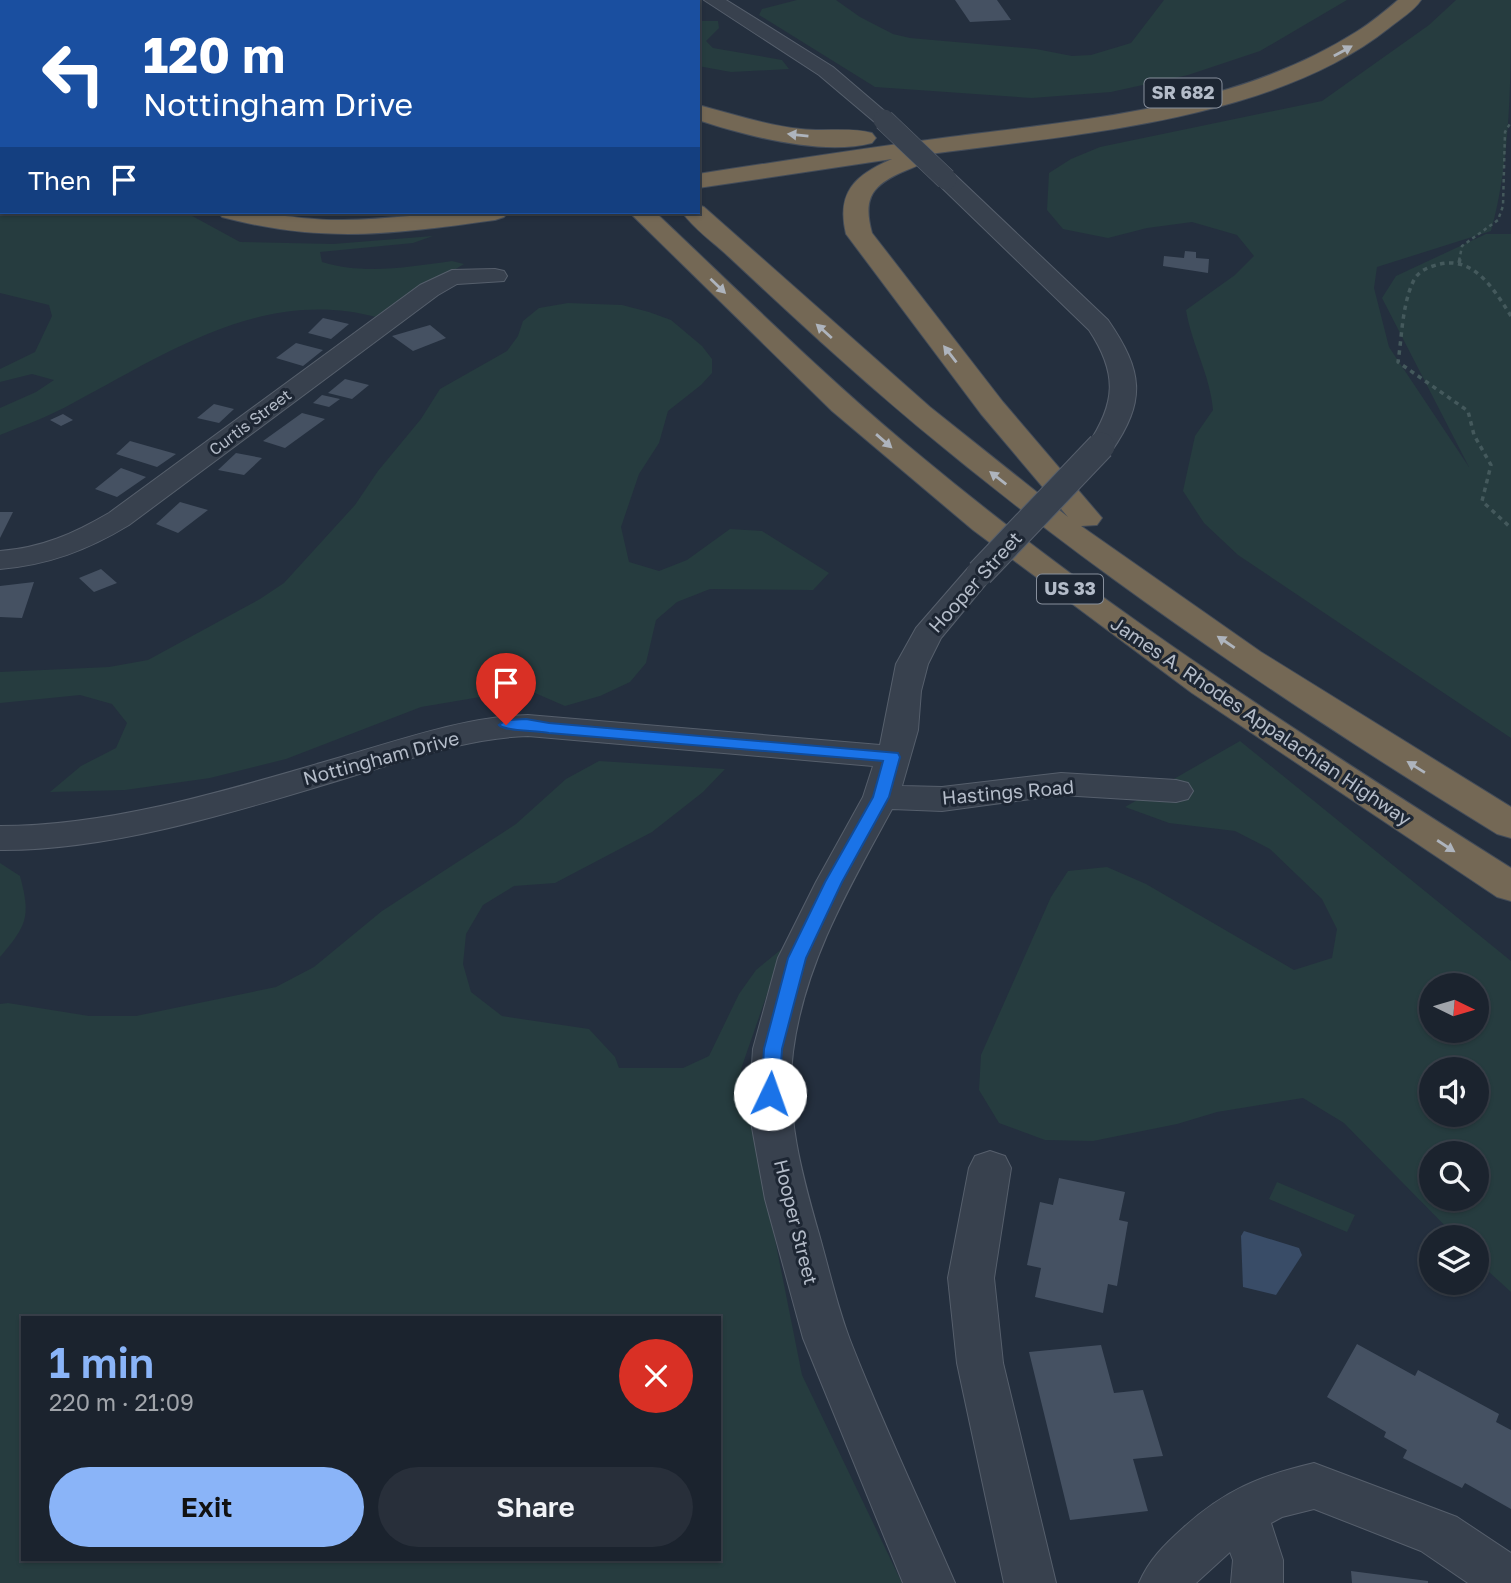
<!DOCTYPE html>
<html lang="en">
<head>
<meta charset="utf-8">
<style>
  body { margin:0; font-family:"Golos Text",sans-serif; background:#282f3a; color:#f1f3f6; height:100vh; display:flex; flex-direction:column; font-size:26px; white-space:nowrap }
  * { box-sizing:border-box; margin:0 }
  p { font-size:23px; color:#a0a4aa }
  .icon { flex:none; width:38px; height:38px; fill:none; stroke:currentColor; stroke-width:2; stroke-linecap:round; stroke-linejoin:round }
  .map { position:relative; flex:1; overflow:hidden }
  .details { position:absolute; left:21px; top:1316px; width:700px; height:245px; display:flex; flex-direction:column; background:#1b232e; border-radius:0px; box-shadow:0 2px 5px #0004,0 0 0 2px #39404a }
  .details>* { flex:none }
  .guide { position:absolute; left:0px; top:0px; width:700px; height:214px; box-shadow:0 2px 5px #0004,0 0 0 2px #39404a; background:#1a4fa0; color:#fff; overflow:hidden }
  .needle { width:46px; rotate:95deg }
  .tools { position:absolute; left:1419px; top:973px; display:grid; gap:14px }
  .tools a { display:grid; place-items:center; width:70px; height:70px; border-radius:50%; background:#1b232e; box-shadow:0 2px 5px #0004,0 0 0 2px #39404a; font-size:35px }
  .pin { position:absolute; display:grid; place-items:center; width:60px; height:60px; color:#fff; margin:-72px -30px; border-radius:50% 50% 50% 0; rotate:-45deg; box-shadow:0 0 7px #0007 }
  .pin .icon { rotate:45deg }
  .me { position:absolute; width:77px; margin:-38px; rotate:3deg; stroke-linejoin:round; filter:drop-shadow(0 0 5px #0008) }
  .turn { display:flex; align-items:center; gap:24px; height:147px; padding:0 28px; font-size:32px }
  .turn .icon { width:91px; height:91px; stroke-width:2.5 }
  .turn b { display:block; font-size:49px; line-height:60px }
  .then { display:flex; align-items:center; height:66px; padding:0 28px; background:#0003; gap:14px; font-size:26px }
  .round { display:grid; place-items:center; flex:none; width:74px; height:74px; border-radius:37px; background:#282f3a }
  .head { display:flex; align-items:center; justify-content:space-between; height:119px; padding:0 28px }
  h1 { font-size:42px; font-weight:600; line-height:52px; color:#8ab4f8 }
  .button { display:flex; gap:14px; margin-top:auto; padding:14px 28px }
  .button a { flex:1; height:80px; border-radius:42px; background:#8ab4f8; color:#111; font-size:28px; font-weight:600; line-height:80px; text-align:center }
  .button a+a { background:#282f3a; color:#f1f3f6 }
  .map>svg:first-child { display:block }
</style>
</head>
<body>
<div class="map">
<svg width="1511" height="1583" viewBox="0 0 1511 1583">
  <rect width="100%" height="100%" fill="#242f3e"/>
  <g fill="#263c3f" fill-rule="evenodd">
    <path d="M797,0H836L860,17L893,34L910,38L1036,49L1072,56L1091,55L1131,43L1164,0H1347L1260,51L1188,75L1111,92L1032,98L875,87L759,15L762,9Z"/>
    <path d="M1456,0H1511C1511,75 1511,160 1491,231L1377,267L1374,288L1389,347L1469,467L1382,298L1396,276L1486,234H1511V738L1238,555L1204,523L1183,491L1195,436L1213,410C1210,374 1192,346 1186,310L1235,275L1254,256L1237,235L1192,222L1147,228L1108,238L1063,229L1047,210L1049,173L1071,159L1100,147L1322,101L1429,25Z"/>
    <path d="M698,21H718L719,28L706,41L713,48L782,60L789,69L731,72L698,66Z"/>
    <path d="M0,212H185L240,242L333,244L433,236L413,243L320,252L322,262C364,275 409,267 452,261L464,264L376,317C264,287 167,353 73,403C50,416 25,425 0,435V408L36,392L54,380L32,374L0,382V369L35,352L52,316L49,305L0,293Z"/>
    <path d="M568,303L622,305L649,312L671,320L702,346L712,359V373L701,385L668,411L659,443L639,474L621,527L629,562L659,571L687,560L730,529L762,531L829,573L813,590L710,589L677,602L656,620L646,663L630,682L600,696L565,706L535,693L498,694L421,707L286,759L210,778L125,790L50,792L81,766L116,748L127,723L112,704L80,695L0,703V672L109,667L148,660L260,599L284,583L355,505L378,471L421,419L440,389L507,351L518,336L523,321L539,308Z"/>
    <path d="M1240,741L1511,961V1292L1477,1261V1237H1456L1344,1123L1303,1098L1217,1112L1177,1124L1093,1141L1045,1140L999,1123L979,1090L981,1055L1051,897L1068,871L1107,867L1146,884L1294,970L1332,958L1337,929L1322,899L1270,849L1235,831L1169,823L1125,807ZM1432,985H1477V1031H1432ZM1432,1069H1477V1115H1432ZM1432,1153H1477V1199H1432Z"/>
    <path d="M599,761L725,769L703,792L652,832L555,883L514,886L483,905L466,934L463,964L471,992L502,1016L589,1029L615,1057L619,1068H683L709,1056L739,994L756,970L783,948L741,1069L802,1375L902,1583H0V1004L8,1003L89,1016H136L276,987L314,967L382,911L516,824L566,779ZM23,1318H719V1559H23Z"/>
    <path d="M0,863L20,876C31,917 27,925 0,957Z"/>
    <path d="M1277,1182L1355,1215L1347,1232L1269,1199Z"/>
  </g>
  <path fill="#394c67" d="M1244,1231L1299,1248L1302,1255L1276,1295L1243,1287L1241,1236Z"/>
  <g fill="#455162">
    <path d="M955,0H997L1011,20L970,22Z"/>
    <path d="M1185,251L1196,252V258L1209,259L1208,273L1163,266L1164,256L1184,258Z"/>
    <path d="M323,318L349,324L331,339L308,333Z"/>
    <path d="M430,325L446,338L413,351L392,336Z"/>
    <path d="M296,343L323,350L303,366L276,358Z"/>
    <path d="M345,379L369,385L352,399L328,393Z"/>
    <path d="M322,395L340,399L329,407L313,403Z"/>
    <path d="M214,404L234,409L219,423L197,418Z"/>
    <path d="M302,413L325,419L285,448L263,441Z"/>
    <path d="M63,414L73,420L61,426L50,420Z"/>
    <path d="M130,441L176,454L157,467L116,454Z"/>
    <path d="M236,453L262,458L244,475L218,470Z"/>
    <path d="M121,468L146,477L117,497L95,489Z"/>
    <path d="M180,502L208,510L178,533L156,524Z"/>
    <path d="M0,512H13L0,538Z"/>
    <path d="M101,569L117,583L94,592L79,578Z"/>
    <path d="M34,582L22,618L0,617V586Z"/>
    <path d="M1059,1178L1125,1192L1119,1220L1128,1222L1117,1286L1108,1284L1103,1313L1035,1297L1041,1268L1027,1265L1040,1202L1053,1205Z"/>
    <path d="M1357,1344L1415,1376L1418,1370L1499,1414L1496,1422L1511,1430V1509L1465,1483L1462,1488L1403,1458L1407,1450L1384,1437L1386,1432L1327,1397Z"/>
    <path d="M1101,1345L1114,1393L1143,1390L1163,1456L1133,1459L1148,1511L1070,1520L1029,1352Z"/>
    <path d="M1351,1571L1428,1581V1583H1352Z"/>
  </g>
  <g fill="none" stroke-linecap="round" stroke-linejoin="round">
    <defs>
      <g id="minor">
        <path d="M62,0H82L61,2Z"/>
        <path d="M704,0H726L833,67L895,120L891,124H877L819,75Z"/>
        <path d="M0,91H2L0,107Z"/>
        <path d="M946,172L954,174L1108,320C1143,371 1147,400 1111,452L1101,454L1091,452L1087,446C1116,403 1118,374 1089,330L938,184L935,179L938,174Z"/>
        <path d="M495,269L504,271L507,276L504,281L457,284L438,295L129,525C88,550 48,565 0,569V551C41,548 73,534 109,513L420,285L452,270Z"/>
        <path d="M980,564L991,567L995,573L941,638L928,664L921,691L918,730L902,786L942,787L1061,773L1176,780L1188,783L1193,791L1188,799L1176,802L1061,795L942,811L892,809C850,886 804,964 793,1052C785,1113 802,1175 819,1234C829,1269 837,1306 850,1340C882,1422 920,1502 955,1583H903L803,1338L765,1199L749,1111L753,1049L778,958L816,882L863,797L873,766L528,736C467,738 411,759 353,776C244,809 114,851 0,850V826C115,826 238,787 348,755C407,738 466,717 528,715L880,745L896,664L916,628L969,567Z"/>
        <path d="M990,1151L1005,1156L1011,1168L994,1278L1003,1363L1056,1583H1004L957,1363L948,1278L969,1168L975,1156Z"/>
        <path d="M1314,1463L1457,1517L1511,1553V1583H1468L1421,1551L1314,1509L1282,1517L1271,1523L1283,1560V1583H1231L1233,1560L1230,1552L1196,1583H1139C1149,1560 1164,1545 1183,1528C1225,1490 1259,1476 1314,1463Z"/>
      </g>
      <g id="highway">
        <path d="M346,0H366L345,2Z"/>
        <path d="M412,0H432L433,2H413Z"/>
        <path d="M478,0H500L501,2H479Z"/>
        <path d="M1398,0H1421C1414,11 1400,19 1389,28C1271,122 1068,135 922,155L925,159C920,166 914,167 907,170C873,184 862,197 872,233L1003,402L1102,518L1097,525L1081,526L1261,652L1511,807V838L1497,834C1259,687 1029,531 821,342C790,314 759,285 728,256C713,242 694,229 682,212H698V205L704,207L930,407L1068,517L981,414L846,234C836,192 855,175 892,159L698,188V174C782,161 866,148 950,137C1087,119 1236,108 1356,32C1371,23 1385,11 1398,0Z"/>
        <path d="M698,105C733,114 765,125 801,129C824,132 850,127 872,133L876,138L872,143C822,156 747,136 698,120Z"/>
        <path d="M218,212C256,210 293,219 331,220C390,221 448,209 508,212L504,217L495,220C394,234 322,244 222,217Z"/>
        <path d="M629,212H655C743,295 829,381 923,458C1107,611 1309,740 1511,868V901L1497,897L1192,693L973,530L832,411Z"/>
      </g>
    </defs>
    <use href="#minor" stroke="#565f6c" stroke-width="2"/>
    <use href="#highway" stroke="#434c59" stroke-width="2"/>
    <path stroke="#44595c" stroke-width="2.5" stroke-dasharray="3.5 3.5" stroke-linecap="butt" d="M1459,261L1462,246L1498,220L1503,206L1505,132L1511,122"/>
    <g stroke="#44595c" stroke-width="3.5" stroke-dasharray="4.5 4.5" stroke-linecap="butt">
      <path d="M1459,263L1460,259"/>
      <path d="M1511,316C1493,288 1472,252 1433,266C1424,269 1417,273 1413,282C1402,306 1402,336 1398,362L1468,411L1474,435L1491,465L1482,501L1511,528"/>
    </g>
    <use href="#minor" fill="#38414e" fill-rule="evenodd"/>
    <use href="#highway" fill="#746855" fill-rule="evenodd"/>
    <defs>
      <path id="minor-bridge-far1" d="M884,120L946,179"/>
      <path id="minor-bridge" d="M980,573L1101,446"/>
    </defs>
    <use href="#minor-bridge-far1" stroke="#565f6c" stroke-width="22" stroke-linecap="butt"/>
    <use href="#minor-bridge" stroke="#565f6c" stroke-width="29" stroke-linecap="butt"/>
    <use href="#minor-bridge-far1" stroke="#38414e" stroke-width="21"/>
    <use href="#minor-bridge" stroke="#38414e" stroke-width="27"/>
  </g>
  <defs><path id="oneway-solid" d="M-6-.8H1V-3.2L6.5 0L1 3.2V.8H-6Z" transform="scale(1.75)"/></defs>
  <g fill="#aeb4bd">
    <use href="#oneway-solid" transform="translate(1343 51) rotate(-29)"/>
    <use href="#oneway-solid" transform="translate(798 135) rotate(-174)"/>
    <use href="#oneway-solid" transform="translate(718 286) rotate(44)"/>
    <use href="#oneway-solid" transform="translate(824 331) rotate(-138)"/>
    <use href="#oneway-solid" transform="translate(950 354) rotate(-128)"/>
    <use href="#oneway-solid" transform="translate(884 441) rotate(41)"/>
    <use href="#oneway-solid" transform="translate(998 478) rotate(-142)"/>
    <use href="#oneway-solid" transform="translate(1226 642) rotate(-146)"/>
    <use href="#oneway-solid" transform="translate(1416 767) rotate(-148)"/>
    <use href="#oneway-solid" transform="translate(1446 846) rotate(33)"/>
  </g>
  <path fill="#1a73e8" stroke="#114b97" stroke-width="2" d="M526,719L549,723L898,753L900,757L889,797L842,882L806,958L782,1049L779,1094L777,1099L770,1102L763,1099L761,1094L764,1049L788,958L825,882L873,797L883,761L549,733C536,730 506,732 499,725L506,720Z"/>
  <g text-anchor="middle" stroke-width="6" stroke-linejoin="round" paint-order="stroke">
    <g font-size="16" fill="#b4bcc9" stroke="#1d2633">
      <text transform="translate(250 422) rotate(-37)" y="6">Curtis Street</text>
    </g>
    <g fill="#1d2633" stroke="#878f9c" stroke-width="2">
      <rect x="1144.5" y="78.5" width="77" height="29" rx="5"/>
      <rect x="1037" y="574.5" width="66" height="29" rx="5"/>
    </g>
    <g font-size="18" font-weight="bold" fill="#b4bcc9">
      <text x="1183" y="99">SR 682</text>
      <text x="1070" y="595">US 33</text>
    </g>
    <g font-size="19" fill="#b4bcc9" stroke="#1d2633">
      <text transform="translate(975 582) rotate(-48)" y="7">Hooper Street</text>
      <text transform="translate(1261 721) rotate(34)" y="7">James A. Rhodes Appalachian Highway</text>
      <text transform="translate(381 758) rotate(-15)" y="7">Nottingham Drive</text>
      <text transform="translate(1008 792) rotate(-5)" y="7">Hastings Road</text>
      <text transform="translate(796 1222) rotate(76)" y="7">Hooper Street</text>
    </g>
  </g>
</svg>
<div class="tools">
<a><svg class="needle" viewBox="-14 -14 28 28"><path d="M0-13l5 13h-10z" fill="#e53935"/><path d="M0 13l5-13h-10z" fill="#a0a4aa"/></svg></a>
<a><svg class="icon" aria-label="sound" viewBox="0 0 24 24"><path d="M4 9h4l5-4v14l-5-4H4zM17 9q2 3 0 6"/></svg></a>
<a><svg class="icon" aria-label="search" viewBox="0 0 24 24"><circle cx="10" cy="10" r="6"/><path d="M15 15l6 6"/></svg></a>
<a><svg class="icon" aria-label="layers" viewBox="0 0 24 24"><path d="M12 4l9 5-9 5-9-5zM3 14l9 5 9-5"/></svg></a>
</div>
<div class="pin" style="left:506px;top:725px;background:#d93025"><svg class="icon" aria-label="arrive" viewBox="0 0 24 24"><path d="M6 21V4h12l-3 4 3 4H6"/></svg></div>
<svg class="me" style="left:770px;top:1094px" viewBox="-20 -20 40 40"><circle r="19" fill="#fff"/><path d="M0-13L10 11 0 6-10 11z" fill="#1a73e8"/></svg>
<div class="guide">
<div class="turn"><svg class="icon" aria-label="left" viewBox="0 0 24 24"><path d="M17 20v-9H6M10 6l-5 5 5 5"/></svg><div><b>120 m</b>Nottingham Drive</div></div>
<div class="then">Then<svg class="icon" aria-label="arrive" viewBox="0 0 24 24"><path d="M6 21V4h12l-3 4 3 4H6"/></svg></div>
</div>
<section class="details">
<div class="head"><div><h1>1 min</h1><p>220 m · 21:09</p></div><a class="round" style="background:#d93025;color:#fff"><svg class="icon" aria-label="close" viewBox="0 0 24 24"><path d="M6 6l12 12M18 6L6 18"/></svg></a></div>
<div class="button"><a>Exit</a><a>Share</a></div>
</section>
</div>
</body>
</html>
